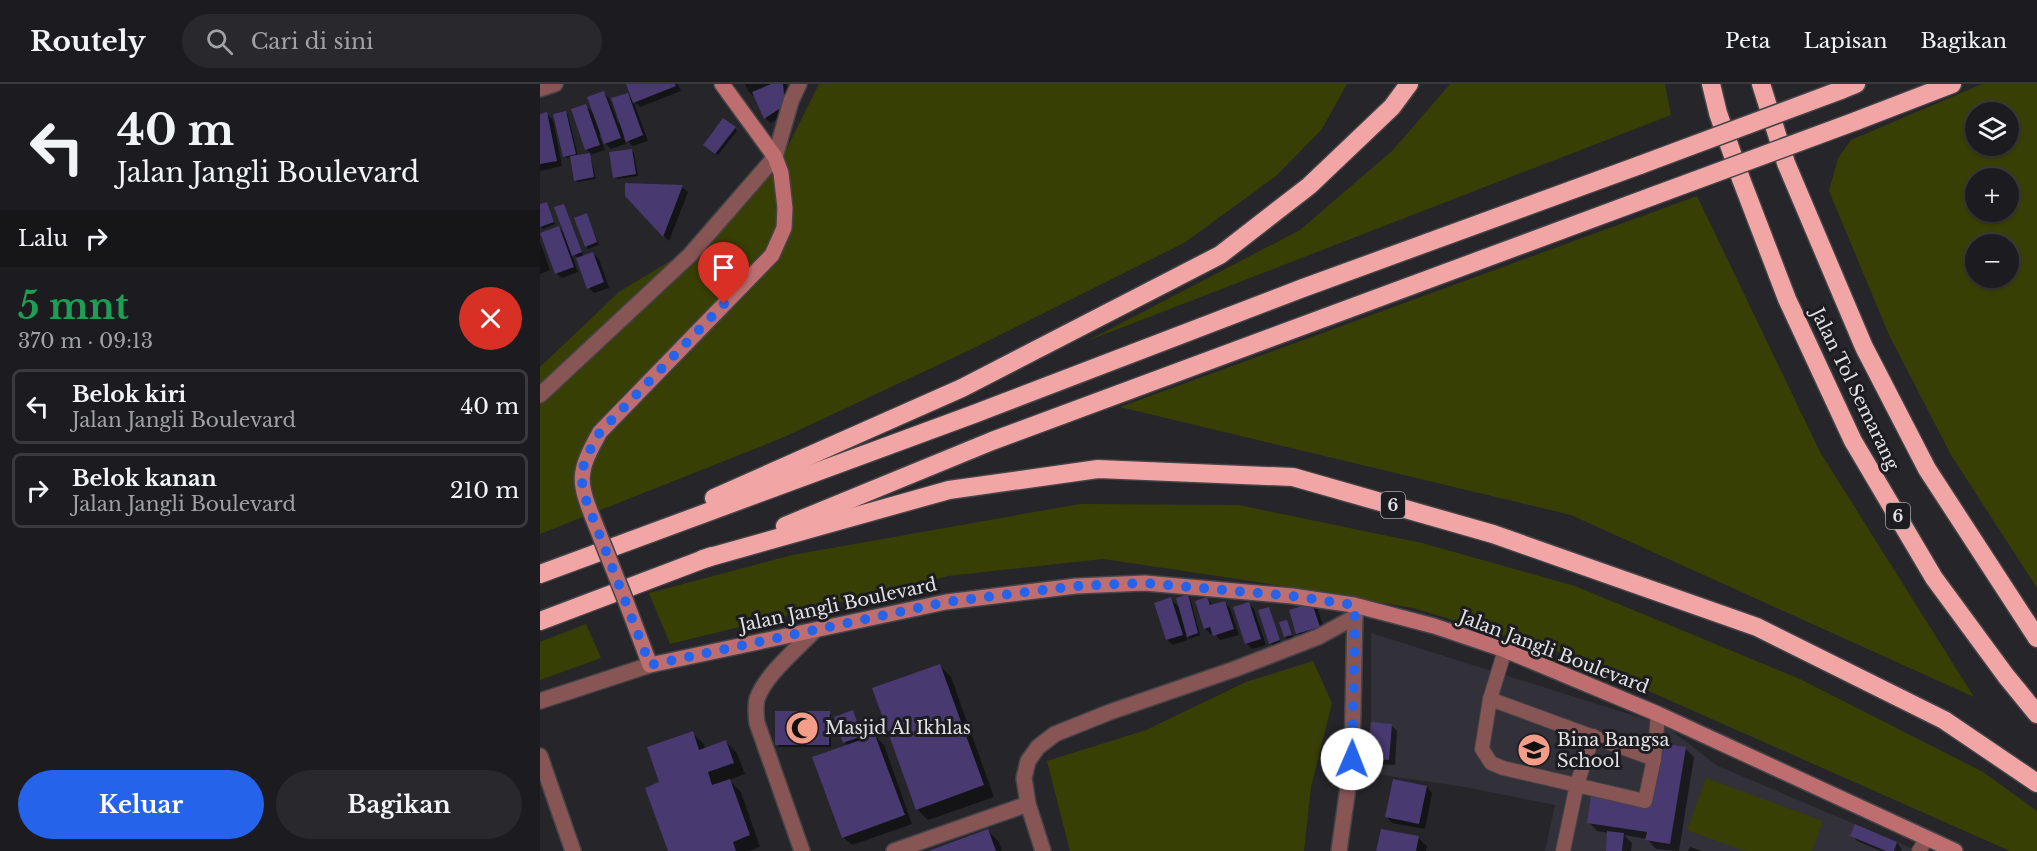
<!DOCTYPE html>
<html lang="id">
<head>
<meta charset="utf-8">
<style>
  body { margin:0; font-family:"Libre Baskerville",serif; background:#29292d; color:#f1f3f6; height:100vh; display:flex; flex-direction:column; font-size:22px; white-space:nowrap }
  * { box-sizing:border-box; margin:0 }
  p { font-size:20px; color:#a0a1a5 }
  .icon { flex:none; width:33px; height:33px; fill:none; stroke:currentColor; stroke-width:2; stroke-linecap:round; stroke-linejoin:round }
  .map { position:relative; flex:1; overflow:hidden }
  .sheet { display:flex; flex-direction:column; background:#1c1c20; width:540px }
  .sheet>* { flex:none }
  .guide { background:#1c1c20; color:#f1f3f6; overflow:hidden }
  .tools { position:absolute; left:1425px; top:18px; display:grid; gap:12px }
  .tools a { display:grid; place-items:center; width:54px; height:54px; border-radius:50%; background:#1c1c20; box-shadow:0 2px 4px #0004,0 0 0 2px #3a3a3e; font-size:30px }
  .pin { position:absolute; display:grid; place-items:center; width:51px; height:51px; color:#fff; margin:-62px -26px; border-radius:50% 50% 50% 0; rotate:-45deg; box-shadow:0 0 6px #0007 }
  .pin .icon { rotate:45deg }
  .me { position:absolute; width:66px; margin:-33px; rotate:1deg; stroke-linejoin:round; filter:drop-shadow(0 0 4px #0008) }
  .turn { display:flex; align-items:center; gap:21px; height:126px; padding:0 18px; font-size:27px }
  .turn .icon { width:78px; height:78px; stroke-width:2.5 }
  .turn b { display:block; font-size:42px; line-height:51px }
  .then { display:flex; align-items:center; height:57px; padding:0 18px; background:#0003; gap:12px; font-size:22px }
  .round { display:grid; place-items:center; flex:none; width:63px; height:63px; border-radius:32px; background:#29292d }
  .headline { display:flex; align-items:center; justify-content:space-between; height:102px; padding:0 18px }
  h1 { font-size:36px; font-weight:700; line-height:45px; color:#1e9e55 }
  .cta { display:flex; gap:12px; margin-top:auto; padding:12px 18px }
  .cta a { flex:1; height:69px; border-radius:36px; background:#2563eb; color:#fff; font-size:24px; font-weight:700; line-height:69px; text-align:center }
  .cta a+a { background:#29292d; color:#f1f3f6 }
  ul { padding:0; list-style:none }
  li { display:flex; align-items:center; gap:18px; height:75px; margin:0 12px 9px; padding:0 6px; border:3px solid #3a3a3e; border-radius:9px }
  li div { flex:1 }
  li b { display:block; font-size:22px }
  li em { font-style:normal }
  header { display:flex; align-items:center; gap:36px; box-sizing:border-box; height:84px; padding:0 30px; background:#1c1c20; border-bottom:2px solid #3a3a3e }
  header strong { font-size:28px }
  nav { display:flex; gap:33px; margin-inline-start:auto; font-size:21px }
  .search { width:420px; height:54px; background:#29292d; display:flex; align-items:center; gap:15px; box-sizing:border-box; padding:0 21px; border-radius:33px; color:#a0a1a5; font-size:22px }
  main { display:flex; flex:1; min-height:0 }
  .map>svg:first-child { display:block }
</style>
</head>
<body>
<header>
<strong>Routely</strong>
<div class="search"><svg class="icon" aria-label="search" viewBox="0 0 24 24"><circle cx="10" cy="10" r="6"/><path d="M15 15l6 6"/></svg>Cari di sini</div>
<nav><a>Peta</a><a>Lapisan</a><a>Bagikan</a></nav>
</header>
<main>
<section class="sheet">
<div class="guide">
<div class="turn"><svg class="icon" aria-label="left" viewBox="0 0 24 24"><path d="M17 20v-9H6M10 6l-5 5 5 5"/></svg><div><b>40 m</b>Jalan Jangli Boulevard</div></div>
<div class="then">Lalu<svg class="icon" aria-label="right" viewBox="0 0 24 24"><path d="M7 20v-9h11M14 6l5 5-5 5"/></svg></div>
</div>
<div class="headline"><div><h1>5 mnt</h1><p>370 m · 09:13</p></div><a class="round" style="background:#d93025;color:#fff"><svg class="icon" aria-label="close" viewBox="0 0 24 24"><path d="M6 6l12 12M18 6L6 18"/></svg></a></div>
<ul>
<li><svg class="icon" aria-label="left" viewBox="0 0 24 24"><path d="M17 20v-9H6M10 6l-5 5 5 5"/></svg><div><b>Belok kiri</b><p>Jalan Jangli Boulevard</p></div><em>40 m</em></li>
<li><svg class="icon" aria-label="right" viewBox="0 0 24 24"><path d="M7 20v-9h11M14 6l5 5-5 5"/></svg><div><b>Belok kanan</b><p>Jalan Jangli Boulevard</p></div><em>210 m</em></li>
</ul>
<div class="cta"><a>Keluar</a><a>Bagikan</a></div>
</section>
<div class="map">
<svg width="1497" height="767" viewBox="0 0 1497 767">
  <rect width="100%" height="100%" fill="#26252a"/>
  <path fill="#323039" d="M831,549L1124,641L1178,682L1378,767H1005L1015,721L919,702L828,689L831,638Z"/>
  <g fill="#383f05" fill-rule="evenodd">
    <path d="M279,0H807L782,45L736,92L644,159L430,266L242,354L0,450V283L79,208L166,155L212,107L247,64Z"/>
    <path d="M910,0H1125L1131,31L547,257L760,146L853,66Z"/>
    <path d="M1442,0H1497V504L1411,371L1349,251L1289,107L1298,74L1311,56ZM1436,28H1468V62H1436ZM1436,94H1468V128H1436ZM1436,160H1468V194H1436Z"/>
    <path d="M1157,112L1280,368L1434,613L1031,431L580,323Z"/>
    <path d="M540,420L699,421L882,459L1035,502L1260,595L1443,688L1497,727V767H1470L1025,570L873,524L711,497L563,475L408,492L130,560L109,509L252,471Z"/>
    <path d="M46,540L61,574L0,596V558Z"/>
    <path d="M773,577L792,619L771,703L764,767H530L507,677L606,646L706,598Z"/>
    <path d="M1166,694L1283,737L1272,767H1205L1147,746Z"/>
  </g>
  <g fill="#0007">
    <path d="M88,0H138L141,7L100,23L93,16L108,57L93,62L83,52L86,60L71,65L65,59L62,50L59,51L65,66L50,71L56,95L38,98L35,96L31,73L27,74L25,72V28L28,31L38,72L52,70L46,65V22L55,31L63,8L69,14L78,39L81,38L87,10L94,18Z"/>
    <path d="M205,0H246L248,2L250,27L231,39L225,34L215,11L213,12L208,7Z"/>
    <path d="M7,30L13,36L22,82L0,87V31Z"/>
    <path d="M195,44L197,47L178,71L167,63Z"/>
    <path d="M92,66L94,69L98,92L77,95L75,93Z"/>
    <path d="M142,103L148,108L129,157L86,112Z"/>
    <path d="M6,119L15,140L3,145L0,141V122Z"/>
    <path d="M23,122L44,173L53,169L59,175L69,204L54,209L49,204L37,173L31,169L38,188L22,194L16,189L18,143L26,151Z"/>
    <path d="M46,131L59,161L48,165L46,162Z"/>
    <path d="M0,158L10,186L0,190Z"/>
    <path d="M648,511L650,514L660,551L650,555L645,550L648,556L633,561L627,556L630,515L640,524Z"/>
    <path d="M667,514L673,522L684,518L690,524L699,551L680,556L674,549L670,550L665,544Z"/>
    <path d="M709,520L714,525L726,561L712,565L706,559Z"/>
    <path d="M772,520L778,526L785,548L763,555L758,549Z"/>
    <path d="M728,524L741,559L733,561L730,559Z"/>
    <path d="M746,537L753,553L747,555L745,552Z"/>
    <path d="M400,582L411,593L454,713L388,736L377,725Z"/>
    <path d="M312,628L324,656L335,652L344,661L372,740L312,761L303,753L309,662L304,658Z"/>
    <path d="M289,629L291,631V663H239L237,660Z"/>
    <path d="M851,641L857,647L855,681L836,680L830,674Z"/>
    <path d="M152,649L164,660L165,665L186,658L197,669L205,690L189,696L201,708L220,763L209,767H129L107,705L121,699Z"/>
    <path d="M1145,664L1154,673L1139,767L1116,765L1107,755L1084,751L1092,759L1091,767H1067L1069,749L1057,747L1049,738L1112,722Z"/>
    <path d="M887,703L892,709L885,745L852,739L847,733Z"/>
    <path d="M1316,742L1357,759L1362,765L1361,767H1341L1317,757L1312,751Z"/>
    <path d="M448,747L459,758L462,767H392Z"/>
    <path d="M842,747L878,754L887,762L886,767H838Z"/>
    <path d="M1150,763L1162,767H1148Z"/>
  </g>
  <g fill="#483970">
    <path d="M86,0H135L136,2L93,19Z"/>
    <path d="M231,0H243L245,21L224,35L212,8Z"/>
    <path d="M64,7L81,54L64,60L47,13Z"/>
    <path d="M88,9L103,51L86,58L71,14Z"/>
    <path d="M46,20L60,61L45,66L31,25Z"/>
    <path d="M26,27L36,70L23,73L13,30Z"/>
    <path d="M7,28L17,77L0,80V30Z"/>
    <path d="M183,34L196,43L175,70L163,61Z"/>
    <path d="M92,65L96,90L73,94L69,68Z"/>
    <path d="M50,69L54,93L34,97L30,72Z"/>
    <path d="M85,99L143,101L123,153L85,112Z"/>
    <path d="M7,118L14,138L0,143V120Z"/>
    <path d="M24,120L42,168L32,172L14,123Z"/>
    <path d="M47,129L57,158L45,163L34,134Z"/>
    <path d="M19,142L34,183L15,190L0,149Z"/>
    <path d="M53,168L64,198L47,205L36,174Z"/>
    <path d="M648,510L658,549L647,553L636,514Z"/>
    <path d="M631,513L643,551L626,556L614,519Z"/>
    <path d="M667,513L670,521L685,517L694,545L673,552L670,543L664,545L655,517Z"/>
    <path d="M709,518L721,555L705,560L693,523Z"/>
    <path d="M772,519L780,543L756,550L749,526Z"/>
    <path d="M729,523L740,556L729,560L718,526Z"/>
    <path d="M747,536L752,551L744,553L739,538Z"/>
    <path d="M400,580L444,701L376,726L332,604Z"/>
    <path d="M313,626L322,652L303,659L294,633Z"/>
    <path d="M235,627H290L289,661H235Z"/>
    <path d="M831,638L852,640L849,676L828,675Z"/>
    <path d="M153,647L159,666L186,656L194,679L168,688L172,701L190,695L210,751L193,758L196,767H128L105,704L119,698L107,663Z"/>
    <path d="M335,651L365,731L302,754L272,673Z"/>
    <path d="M1121,659L1146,663L1130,760L1105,756L1107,748L1047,739L1051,712L1111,721Z"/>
    <path d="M853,695L887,702L879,740L845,733Z"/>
    <path d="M1315,740L1357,758L1354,767H1346L1310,752Z"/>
    <path d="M448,745L456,767H388Z"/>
    <path d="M841,745L879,752L876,767H836Z"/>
    <path d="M1067,747L1084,749L1082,767H1066Z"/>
  </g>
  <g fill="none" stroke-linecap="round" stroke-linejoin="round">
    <defs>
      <g id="lane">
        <path d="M965,566L950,615L942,665L951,679L963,684L1105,717L1114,675L1118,630"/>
        <path d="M950,615L1114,675"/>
        <path d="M1023,767L1037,700L1053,652"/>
        <path d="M1379,767L1387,754"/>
      </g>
      <g id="street">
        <path d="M0,5L15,0"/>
        <path d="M0,311L150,171L235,73L251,17L259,0"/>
        <path d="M0,617L110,581"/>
        <path d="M0,672L33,767"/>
        <path d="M262,767L217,639C216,631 215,623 217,615C225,591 257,565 275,546"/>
        <path d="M354,767L488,720"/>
        <path d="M503,767L488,720L484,694L488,677L498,663L515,650L570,628L695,585L778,553L815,533"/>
        <path d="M799,767L812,675L815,527"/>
      </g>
      <g id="secondary">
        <path d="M56,442C38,397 36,391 60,348L232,171L244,144L245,124L241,89L235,73L182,0"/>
        <path d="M85,515L110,581L406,518L536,502L605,499L752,512L814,521L894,542L965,566L1118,630L1415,767"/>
      </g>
      <g id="highway">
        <path d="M1171,0L1178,29L1201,95L1247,215L1313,357L1394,494L1466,592L1497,630"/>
        <path d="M1221,0L1246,79L1324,263L1387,385L1497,554"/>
        <path d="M1301,6L1316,0"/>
        <path d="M1316,37L1412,0"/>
        <path d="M174,414L422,304L680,171L769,102L852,23L869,0"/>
        <path d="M245,442L452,357L1113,112"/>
        <path d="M163,475L409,406L558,385L753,393L953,450L1217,543L1404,636L1497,699"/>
        <path d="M0,490L434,330L763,204L1100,81"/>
        <path d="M0,537L172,472"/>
      </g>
    </defs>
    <use href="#lane" stroke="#444348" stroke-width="16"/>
    <use href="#street" stroke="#444348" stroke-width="18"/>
    <use href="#secondary" stroke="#444348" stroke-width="18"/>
    <use href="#highway" stroke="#444348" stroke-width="21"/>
    <use href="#lane" stroke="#855" stroke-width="14"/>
    <use href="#street" stroke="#855" stroke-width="15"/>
    <use href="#secondary" stroke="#be6e6f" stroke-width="15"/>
    <use href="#highway" stroke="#f1a5a5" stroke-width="18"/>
    <defs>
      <path id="secondary-bridge" d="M56,442L85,515"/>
      <g id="highway-bridge">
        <path d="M1100,81L1301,6"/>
        <path d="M1113,112L1316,37"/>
      </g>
    </defs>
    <use href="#secondary-bridge" stroke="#444348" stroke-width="18" stroke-linecap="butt"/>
    <use href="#highway-bridge" stroke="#444348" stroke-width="21" stroke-linecap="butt"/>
    <use href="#secondary-bridge" stroke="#be6e6f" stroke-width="15"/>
    <use href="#highway-bridge" stroke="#f1a5a5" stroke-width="18"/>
  </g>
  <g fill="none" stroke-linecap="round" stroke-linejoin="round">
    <path stroke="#2563eb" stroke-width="10" stroke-dasharray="0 18" d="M184,220L60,348L45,375L41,394L46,416L110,581L406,518L536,502L604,499L752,512L814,521L815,533L812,675"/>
  </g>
  <defs>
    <symbol id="mosque-disc" viewBox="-11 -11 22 22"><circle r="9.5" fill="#f49e89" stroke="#1d1c20"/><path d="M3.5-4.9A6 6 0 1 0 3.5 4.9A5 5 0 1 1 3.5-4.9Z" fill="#111"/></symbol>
    <symbol id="school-disc" viewBox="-11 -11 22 22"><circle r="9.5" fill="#f49e89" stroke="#1d1c20"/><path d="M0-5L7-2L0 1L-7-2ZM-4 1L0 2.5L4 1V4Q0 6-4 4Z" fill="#111"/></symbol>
  </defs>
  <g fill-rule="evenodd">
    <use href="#mosque-disc" x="243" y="625" width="38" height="38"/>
    <use href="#school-disc" x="975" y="647" width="38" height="38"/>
  </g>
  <g text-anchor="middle" stroke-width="6" stroke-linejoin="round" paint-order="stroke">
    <g fill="#1d1c20" stroke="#a7a6a9" stroke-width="1.5">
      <rect x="841" y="408" width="24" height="26" rx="4.5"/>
      <rect x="1346" y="419" width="24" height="26" rx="4.5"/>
    </g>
    <g font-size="16" font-weight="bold" fill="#e2e1e4">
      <text x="853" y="427">6</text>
      <text x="1358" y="438">6</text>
    </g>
    <g font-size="18" fill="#e2e1e4" stroke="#1d1c20">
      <text transform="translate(1315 305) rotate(64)" y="6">Jalan Tol Semarang</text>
      <text transform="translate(298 521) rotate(-12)" y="6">Jalan Jangli Boulevard</text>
      <text transform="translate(1014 568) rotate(21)" y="6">Jalan Jangli Boulevard</text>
    </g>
    <g font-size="18" fill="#e2e1e4" stroke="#1d1c20" text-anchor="start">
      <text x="285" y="650">Masjid Al Ikhlas</text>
      <text x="1017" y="662">Bina Bangsa<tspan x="1017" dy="21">School</tspan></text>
    </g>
  </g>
</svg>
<div class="tools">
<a><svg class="icon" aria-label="layers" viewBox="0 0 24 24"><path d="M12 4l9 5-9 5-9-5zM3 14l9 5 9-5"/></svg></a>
<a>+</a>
<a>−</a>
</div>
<div class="pin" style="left:184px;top:220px;background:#d93025"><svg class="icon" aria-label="arrive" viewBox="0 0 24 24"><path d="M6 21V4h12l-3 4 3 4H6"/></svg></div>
<svg class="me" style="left:812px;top:675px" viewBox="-20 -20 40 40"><circle r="19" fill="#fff"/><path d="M0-13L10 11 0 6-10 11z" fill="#2563eb"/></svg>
</div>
</main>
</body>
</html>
